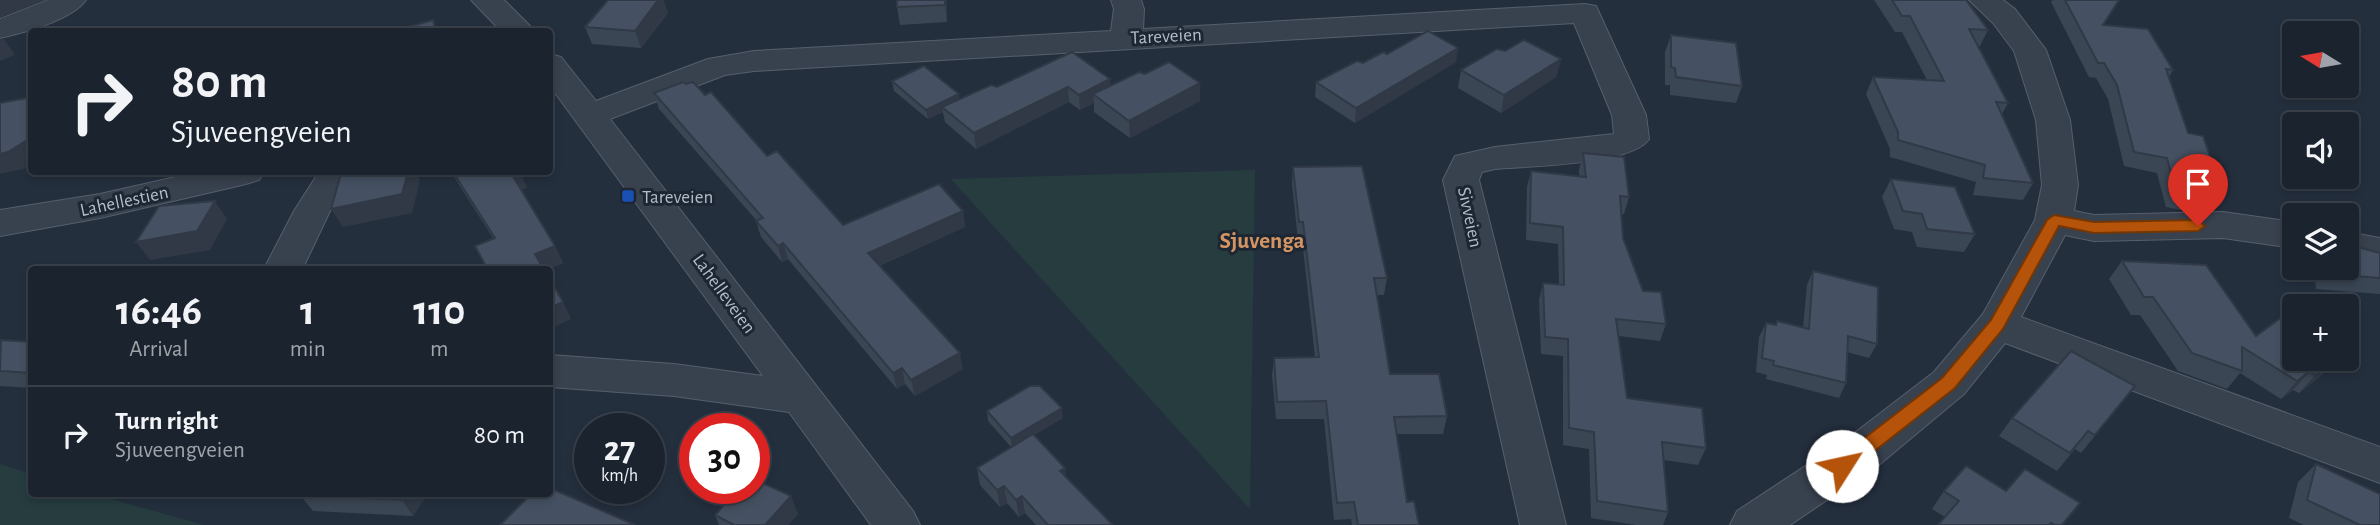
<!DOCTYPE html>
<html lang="en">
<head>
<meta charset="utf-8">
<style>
  body { margin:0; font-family:"Alegreya Sans",sans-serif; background:#282f3a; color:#f1f3f6; height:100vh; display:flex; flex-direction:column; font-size:26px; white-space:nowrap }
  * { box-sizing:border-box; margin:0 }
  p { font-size:23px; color:#a0a4aa }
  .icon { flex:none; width:38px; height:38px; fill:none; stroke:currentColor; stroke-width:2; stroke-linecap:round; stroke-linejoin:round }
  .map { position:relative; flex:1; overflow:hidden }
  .side { position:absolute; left:28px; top:266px; width:525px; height:231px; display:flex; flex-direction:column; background:#1b232e; border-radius:7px; box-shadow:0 4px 10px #0003,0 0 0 2px #39404a }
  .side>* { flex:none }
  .guide { position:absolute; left:28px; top:28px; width:525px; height:147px; border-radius:7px; box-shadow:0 4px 10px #0003,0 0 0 2px #39404a; background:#1b232e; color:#f1f3f6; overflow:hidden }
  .needle { width:46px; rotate:281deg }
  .tools { position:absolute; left:2282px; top:21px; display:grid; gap:14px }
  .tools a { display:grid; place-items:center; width:77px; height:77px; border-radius:7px; background:#1b232e; box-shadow:0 4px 10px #0003,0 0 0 2px #39404a; font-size:35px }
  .speed { position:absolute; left:574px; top:413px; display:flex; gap:14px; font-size:35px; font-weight:700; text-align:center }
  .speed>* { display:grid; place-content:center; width:91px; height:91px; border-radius:50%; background:#1b232e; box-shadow:0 4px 10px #0003,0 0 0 2px #39404a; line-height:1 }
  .speed small { font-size:18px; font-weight:400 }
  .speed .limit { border:10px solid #d22; background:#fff; color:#111 }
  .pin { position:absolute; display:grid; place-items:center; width:60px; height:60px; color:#fff; margin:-72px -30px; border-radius:50% 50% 50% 0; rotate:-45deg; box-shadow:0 0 7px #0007 }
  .pin .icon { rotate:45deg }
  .me { position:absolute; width:77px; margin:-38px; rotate:55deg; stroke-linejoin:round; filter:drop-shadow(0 0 5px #0008) }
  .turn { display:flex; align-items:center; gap:24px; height:147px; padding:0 28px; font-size:32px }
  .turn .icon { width:91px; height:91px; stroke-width:2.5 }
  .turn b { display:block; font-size:49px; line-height:60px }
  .eta { display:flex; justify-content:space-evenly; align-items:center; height:119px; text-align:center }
  .eta b { font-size:42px; font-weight:700; line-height:49px }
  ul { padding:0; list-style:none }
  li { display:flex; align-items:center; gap:21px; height:98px; padding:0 28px; border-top:2px solid #39404a }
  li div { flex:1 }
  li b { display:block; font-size:26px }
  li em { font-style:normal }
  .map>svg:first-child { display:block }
</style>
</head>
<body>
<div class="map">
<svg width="2380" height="525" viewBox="0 0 2380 525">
  <rect width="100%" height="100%" fill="#242f3e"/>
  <g fill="#263c3f">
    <path d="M1255,170L1250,509L951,179Z"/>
    <path d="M0,464L31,474L32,494H93L204,525H0Z"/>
  </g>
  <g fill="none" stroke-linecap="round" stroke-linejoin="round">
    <defs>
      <g id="minor">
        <path d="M48,0H86C72,20 23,33 0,38V19Z"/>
        <path d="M471,0H504L536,32H502Z"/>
        <path d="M1111,0H1141L1144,9L1143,29L1585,4L1596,6L1646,115L1649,139C1632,165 1528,166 1495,169L1482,172L1479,180L1566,525H1520L1443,180L1455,156L1495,147L1614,134L1612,115L1574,23L754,71L725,75L610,119L913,511L920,525H871L789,412L674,396L550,387V355L674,364L763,376L550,86V54L561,57L596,101L708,59L754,51L1111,31L1114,9Z"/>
        <path d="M1969,0H2003L2015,9L2046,50L2070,120L2078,185L2074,211L2094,215L2223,212L2294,222V248L2223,238L2094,241L2065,235L2021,317L2380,447V483L2005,343L1964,394L1880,464L1790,525H1730L1737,511L1848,438L1934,372L1983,314L2035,220L2042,185L2036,120L2014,51L1993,23Z"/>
        <path d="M198,172H264L259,180L246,184L100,218L0,236V210L100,194Z"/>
        <path d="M319,172H355L330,211L302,270H268L266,265L294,211Z"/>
        <path d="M2347,232L2380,238V264L2347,258Z"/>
      </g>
    </defs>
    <use href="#minor" stroke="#565f6c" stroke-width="2"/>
    <use href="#minor" fill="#38414e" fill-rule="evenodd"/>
  </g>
  <g fill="#3b4654">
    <path d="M608,0H663L668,13L641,48L592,44L585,27Z"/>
    <path d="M947,0V22L900,25L897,7Z"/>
    <path d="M1874,0H1966L1988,30L1980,46H1978L2008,103L2002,114L2033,183L2023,200L1973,195L1976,182L1890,157V149L1866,94L1873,77L1927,80L1902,32H1895Z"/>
    <path d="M2053,0H2119L2104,25L2173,70L2169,77L2188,133L2223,195L2213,210H2181L2166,207L2157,173L2124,166L2108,99L2096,78L2089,77L2051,2Z"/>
    <path d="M1671,35L1742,86L1736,103L1670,95V85H1665V52Z"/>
    <path d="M1505,51L1561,59L1556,77L1501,113L1458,88L1461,70Z"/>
    <path d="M1387,54L1456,62L1355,123L1315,97L1316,82Z"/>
    <path d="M892,81L959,94V99L997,87L1110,86L1200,101L1130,138L1094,112V103L1080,110L1069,102L976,149L945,122L943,112L928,119L894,91Z"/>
    <path d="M686,84L705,95L767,156L843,225L963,211L965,227L879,266L963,369L915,396L905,384L897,389L788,259L782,262L761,237L756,221H757L659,109L654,93Z"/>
    <path d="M1583,153L1629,197L1624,214H1621L1623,238L1643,291L1666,324L1660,341L1619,336L1627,398L1706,448L1698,465L1664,460L1668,512L1663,525H1636L1591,518L1589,449L1563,445V356L1541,354L1539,300L1543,283L1559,284L1558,244L1526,240L1527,187L1531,171L1579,176V170Z"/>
    <path d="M1293,167L1387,278L1384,295H1377L1390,374L1447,416L1443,434H1396L1407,502L1419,525H1352L1351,519L1334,520L1324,419H1276L1272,375L1274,358L1315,357L1302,239L1298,240L1292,184Z"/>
    <path d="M451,172H519L527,187L521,190L555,246L563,263L548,270H487L475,246L493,238Z"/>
    <path d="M1891,179L1975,234L1964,252L1917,247L1912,232L1894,229L1882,197Z"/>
    <path d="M2380,253V294L2316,289L2314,268H2347Z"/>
    <path d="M2122,261L2294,359H2342L2299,393L2293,390L2281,399L2240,373L2227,389L2178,371L2140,315H2131L2109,279Z"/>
    <path d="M1813,271L1877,344L1869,358L1847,352L1846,383L1839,398L1766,379L1767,375L1756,372L1759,337L1766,323L1775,325L1777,321L1803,328L1807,285Z"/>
    <path d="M0,341L32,342V388L0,386Z"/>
    <path d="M2135,386L2081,453L2075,449L2057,471L1999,436L2012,418Z"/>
    <path d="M987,411L1063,418L1034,435L1066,477L1113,525H1036L1025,513L1019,517L1007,503L1000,507L980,485L977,468L1011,447L988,421Z"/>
    <path d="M2316,464L2380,525H2304L2289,518L2298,482Z"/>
    <path d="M1944,491H2006L2062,525H1938L1945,517L1932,509Z"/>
    <path d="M301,494H427L413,516L313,511L300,495Z"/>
    <path d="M798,514L788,525H719L715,515Z"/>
  </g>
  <g fill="#303945">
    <path d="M0,0H46L0,18Z"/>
    <path d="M658,0H663L668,13L641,48L635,31Z"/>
    <path d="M945,0H947V22L945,5Z"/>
    <path d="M3,38L15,55L0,61V40Z"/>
    <path d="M1458,48L1456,62L1355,123L1356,108Z"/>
    <path d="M1561,59L1556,77L1501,113L1504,95Z"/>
    <path d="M1110,79L1111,94H1093L1094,103L1080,110L1079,95Z"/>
    <path d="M1200,83V101L1130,138L1129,121Z"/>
    <path d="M1068,87L1069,102L976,149L974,133Z"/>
    <path d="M959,94L960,104L942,107L943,112L928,119L926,110Z"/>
    <path d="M32,137V163L23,169L0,174V154Z"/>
    <path d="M408,172H415L420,180L412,213L343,227L331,209Z"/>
    <path d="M515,172H519L527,187L519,190L511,173Z"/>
    <path d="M215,201L227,219L210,250L150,260L136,242Z"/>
    <path d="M963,211L965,227L871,269L868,253Z"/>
    <path d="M783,243L788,259L782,262L778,246Z"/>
    <path d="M555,246L563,263L548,270H543L535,254Z"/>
    <path d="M563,302L571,319L550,329V308Z"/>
    <path d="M960,353L963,369L915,396L911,380Z"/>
    <path d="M2336,359H2342L2299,393L2315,375Z"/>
    <path d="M902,368L905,384L897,389L893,373Z"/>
    <path d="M2309,372L2293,390L2281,399L2297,381Z"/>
    <path d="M1062,408L1063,418L1012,448L1011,438Z"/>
    <path d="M1065,468L1067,485L1060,471Z"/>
    <path d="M1004,486L1007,503L1000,507L997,490Z"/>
    <path d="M406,494H427L413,516L402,500Z"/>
    <path d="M791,496L798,514L788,525H765Z"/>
    <path d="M1022,496L1025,513L1019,517L1016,500Z"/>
  </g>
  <g fill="#455162" stroke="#303945" stroke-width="2">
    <path d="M608,0H658L635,31L585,27Z"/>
    <path d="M897,0H945V5L897,7Z"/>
    <path d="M1892,0H1966L1988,30L1969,29L2008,103L1996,102L2033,183L1983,178L1985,165L1898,140V132L1873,77L1944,81L1910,16H1902Z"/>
    <path d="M2065,0H2119L2103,25L2148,29L2173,70L2166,69L2188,133L2203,136L2223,195L2191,196L2176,193L2167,158L2134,152L2117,85L2104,63H2098Z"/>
    <path d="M433,20L436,32H390Z"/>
    <path d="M1428,31L1458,48L1356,108L1316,82L1357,61L1363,63L1383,52L1387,54Z"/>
    <path d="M1671,35L1736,43L1742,86L1676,77L1675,68L1671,67Z"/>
    <path d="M1524,40L1561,59L1504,95L1461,70L1497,49L1505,51Z"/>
    <path d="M1072,52L1110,79L1079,95L1068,87L974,133L942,107L991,85L997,87Z"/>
    <path d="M1169,62L1200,83L1129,121L1093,94L1139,72L1145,74Z"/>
    <path d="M924,66L959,94L926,110L892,81Z"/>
    <path d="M683,82L686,84L693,82L705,95L711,92L767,156L777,151L843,225L939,184L963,211L868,253L960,353L911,380L902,368L893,373L783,243L778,246L756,221L763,218L654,93Z"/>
    <path d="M32,97V137L8,152L0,154V103Z"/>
    <path d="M1583,153L1624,157L1629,197L1620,196L1623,238L1643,291L1661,292L1666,324L1616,319L1627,398L1702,408L1706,448L1662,442L1668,512L1597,501L1594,432L1569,428L1568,339L1545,337L1543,283L1564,285L1563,227L1530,223L1531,171L1586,177Z"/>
    <path d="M1362,166L1387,278H1374L1390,374H1439L1447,416L1394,417L1407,502L1414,501L1419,525H1358L1354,502L1337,503L1326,401L1277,402L1274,358L1319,357L1303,222H1299L1293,167Z"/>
    <path d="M354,172H408L402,194L331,209L341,174Z"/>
    <path d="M453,172H515L511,173L555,246L535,254L544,270H488L475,246L495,238Z"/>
    <path d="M1891,179L1955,187L1975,234L1927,229L1922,214L1903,211Z"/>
    <path d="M215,201L197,231L136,242L159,206Z"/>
    <path d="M2347,244L2380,253V278L2330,274L2329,268H2347Z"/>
    <path d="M2122,261L2206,265L2256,336L2294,308V359H2336L2315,375L2309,372L2297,381L2242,347V371L2192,353L2153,297H2144Z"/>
    <path d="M355,268V270H332Z"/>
    <path d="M1813,271L1878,287L1877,344L1848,336L1846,383L1773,365L1774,361L1762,358L1766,323L1776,325L1777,321L1809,329Z"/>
    <path d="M550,279L563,302L550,308Z"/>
    <path d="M2347,333L2357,338L2355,340L2358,342L2347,350Z"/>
    <path d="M1,340L32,342V373L0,371Z"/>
    <path d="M2071,351L2135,386L2095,435L2088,431L2070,453L2012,418Z"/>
    <path d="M1030,386H1040L1062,408L1011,438L987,411Z"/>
    <path d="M1033,434L1065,468L1060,471L1113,525H1048L1022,496L1016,500L1004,486L997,490L977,468Z"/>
    <path d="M2316,464L2380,494V525H2360L2307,500Z"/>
    <path d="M1966,466L2006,491L2025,469L2080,503L2062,525H2055L2051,523L2049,525H1938L1959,501L1944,491Z"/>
    <path d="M754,479L791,496L765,525H734L715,515L739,488H754Z"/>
    <path d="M550,488L635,525H500L531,494H550Z"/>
    <path d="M301,494H406L402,500L300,495Z"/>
  </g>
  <path fill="#b45309" stroke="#753606" stroke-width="2" d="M2054,215L2094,222L2198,220L2205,226L2198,231L2094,233L2059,226L2003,329L1955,388L1849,471L1842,473L1836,471L1833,466L1836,460L1942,378L1991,320L2047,220Z"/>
  <rect fill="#1a4fb4" stroke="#1d2633" stroke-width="2.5" x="621" y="189" width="14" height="14" rx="3.5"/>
  <g text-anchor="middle" stroke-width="6" stroke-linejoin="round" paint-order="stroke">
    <g font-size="19" fill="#b4bcc9" stroke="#1d2633">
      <text transform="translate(1166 35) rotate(-3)" y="7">Tareveien</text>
      <text transform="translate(124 200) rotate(-12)" y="7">Lahellestien</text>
      <text transform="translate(1471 217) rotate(78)" y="7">Sivveien</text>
      <text transform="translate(725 293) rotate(54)" y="7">Lahelleveien</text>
    </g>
    <g font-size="19" fill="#b4bcc9" stroke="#1d2633" text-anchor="start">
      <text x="642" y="203">Tareveien</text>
    </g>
    <g font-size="23" font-weight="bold" fill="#d59563" stroke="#1d2633">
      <text x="1262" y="248">Sjuvenga</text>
    </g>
  </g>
</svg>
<div class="tools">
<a><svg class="needle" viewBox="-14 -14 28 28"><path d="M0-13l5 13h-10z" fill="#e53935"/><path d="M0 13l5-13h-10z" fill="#a0a4aa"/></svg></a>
<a><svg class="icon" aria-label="sound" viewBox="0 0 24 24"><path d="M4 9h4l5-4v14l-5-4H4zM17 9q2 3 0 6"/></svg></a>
<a><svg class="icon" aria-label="layers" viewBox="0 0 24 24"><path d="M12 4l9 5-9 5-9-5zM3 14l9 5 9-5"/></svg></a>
<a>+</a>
</div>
<div class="speed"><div>27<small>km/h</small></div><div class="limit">30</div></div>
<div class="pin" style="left:2198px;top:226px;background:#d93025"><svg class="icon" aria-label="arrive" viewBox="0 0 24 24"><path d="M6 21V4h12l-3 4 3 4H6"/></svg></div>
<svg class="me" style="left:1842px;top:466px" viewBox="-20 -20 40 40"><circle r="19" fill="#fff"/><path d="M0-13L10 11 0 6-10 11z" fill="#b45309"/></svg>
<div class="guide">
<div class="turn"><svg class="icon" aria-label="right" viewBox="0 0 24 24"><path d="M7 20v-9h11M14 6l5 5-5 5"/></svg><div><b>80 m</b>Sjuveengveien</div></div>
</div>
<section class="side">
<div class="eta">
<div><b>16:46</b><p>Arrival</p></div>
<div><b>1</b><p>min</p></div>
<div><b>110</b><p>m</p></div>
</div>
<ul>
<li><svg class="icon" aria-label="right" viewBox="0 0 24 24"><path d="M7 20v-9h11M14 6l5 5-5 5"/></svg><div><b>Turn right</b><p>Sjuveengveien</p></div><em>80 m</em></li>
</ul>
</section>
</div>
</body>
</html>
